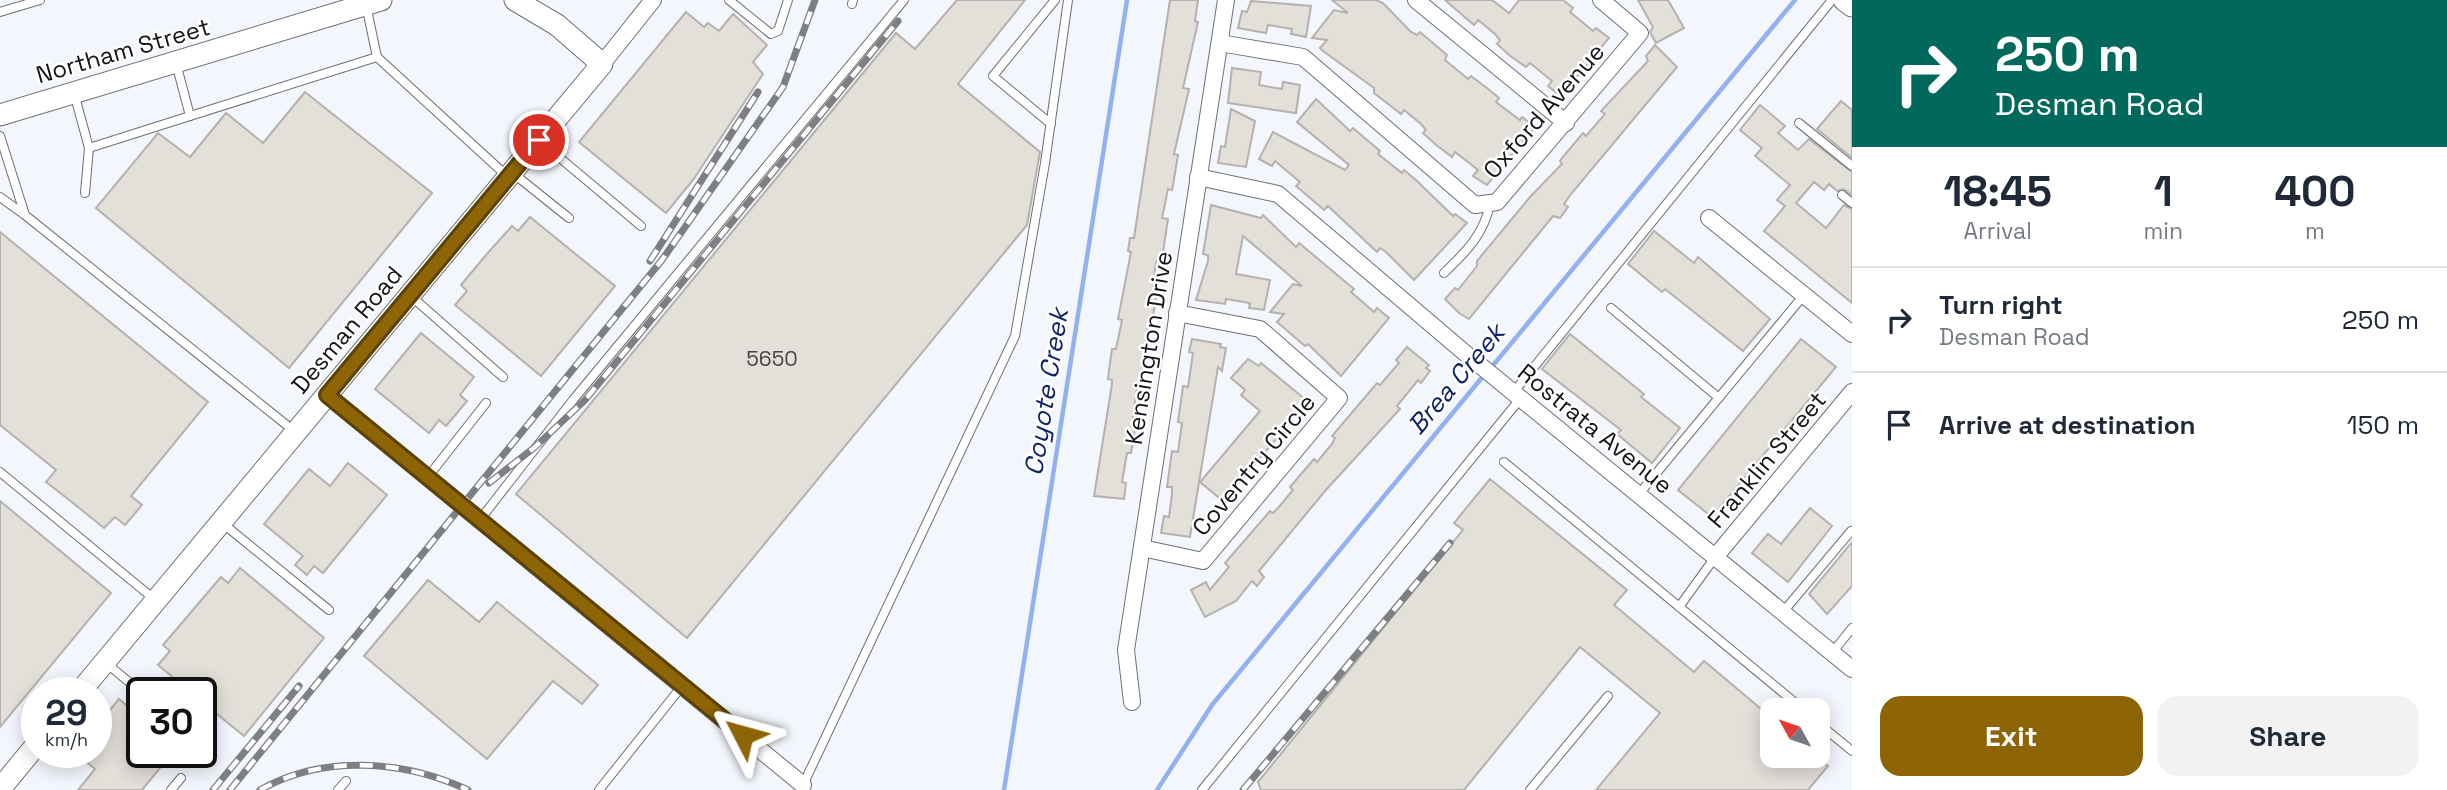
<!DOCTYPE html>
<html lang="en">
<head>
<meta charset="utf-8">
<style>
  body { margin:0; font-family:"Space Grotesk",sans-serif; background:#f2f2f3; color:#1f2937; height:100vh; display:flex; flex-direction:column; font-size:26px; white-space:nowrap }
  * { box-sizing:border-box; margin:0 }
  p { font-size:23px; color:#747a83 }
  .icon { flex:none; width:38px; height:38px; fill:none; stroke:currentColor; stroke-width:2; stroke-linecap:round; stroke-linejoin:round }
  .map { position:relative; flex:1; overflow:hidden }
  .drawer { display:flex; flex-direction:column; background:#fff; width:595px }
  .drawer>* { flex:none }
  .top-card { background:#00695c; color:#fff; overflow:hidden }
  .needle { width:46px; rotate:310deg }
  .fabs { position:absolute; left:1760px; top:698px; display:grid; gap:14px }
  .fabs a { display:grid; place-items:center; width:70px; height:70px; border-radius:14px; background:#fff; box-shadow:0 4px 18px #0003; font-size:35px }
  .speed { position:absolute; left:21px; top:677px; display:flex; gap:14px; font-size:35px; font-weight:700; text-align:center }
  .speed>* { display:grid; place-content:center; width:91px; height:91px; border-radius:50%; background:#fff; box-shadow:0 4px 18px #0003; line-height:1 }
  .speed small { font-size:18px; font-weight:400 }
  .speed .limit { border:4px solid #111; border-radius:10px; background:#fff; color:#111 }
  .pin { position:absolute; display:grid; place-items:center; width:60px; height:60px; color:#fff; margin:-30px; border:4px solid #fff; border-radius:50%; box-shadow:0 2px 7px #0007 }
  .me { position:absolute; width:77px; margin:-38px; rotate:309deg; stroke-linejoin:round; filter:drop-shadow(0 0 5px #0008) }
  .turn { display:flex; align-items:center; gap:24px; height:147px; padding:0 28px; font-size:32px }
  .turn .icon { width:91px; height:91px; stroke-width:2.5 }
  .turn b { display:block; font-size:49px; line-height:60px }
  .eta { display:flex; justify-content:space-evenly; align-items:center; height:119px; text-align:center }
  .eta b { font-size:42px; font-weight:700; line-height:49px }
  .action { display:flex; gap:14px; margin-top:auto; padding:14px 28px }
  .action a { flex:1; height:80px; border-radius:21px; background:#8d6507; color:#fff; font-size:28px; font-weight:700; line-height:80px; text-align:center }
  .action a+a { background:#f2f2f3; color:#1f2937 }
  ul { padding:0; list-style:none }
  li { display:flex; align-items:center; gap:21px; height:105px; padding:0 28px; border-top:2px solid #e0e1e3 }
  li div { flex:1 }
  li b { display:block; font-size:26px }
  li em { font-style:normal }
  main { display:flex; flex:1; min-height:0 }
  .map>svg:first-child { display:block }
</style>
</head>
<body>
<main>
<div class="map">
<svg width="1852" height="790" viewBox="0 0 1852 790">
  <rect width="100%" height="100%" fill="#f3f6fc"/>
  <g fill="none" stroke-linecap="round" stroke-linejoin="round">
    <g stroke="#93b0ef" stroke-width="4.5">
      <path d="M1490,369L1795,0"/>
      <path d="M1004,790L1127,0"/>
      <path d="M1157,790L1212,705L1484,375"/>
    </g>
  </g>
  <g fill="#e3dfd9" stroke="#b5b1ac" stroke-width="2">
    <path d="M957,0H1025L958,84L1040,152L1027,225L687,638L516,494L896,33L915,49Z"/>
    <path d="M1170,0H1198L1195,21L1198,22L1183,88L1189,89L1174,154L1178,155L1173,185L1172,190L1168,189L1162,218L1168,219L1163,252L1161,256L1158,255L1155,269L1153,286H1158L1152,322L1149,321L1144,352L1148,353L1141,388H1137L1133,417L1137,418L1131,453H1127L1122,482L1126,483L1124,499L1094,496L1112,384V380L1108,379L1110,363L1112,349H1116L1122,320L1118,319L1131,252L1128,251L1130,238H1134Z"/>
    <path d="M1332,0H1376L1383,3L1411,32L1417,35L1420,32L1447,55L1445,60L1468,79L1471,76L1487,88L1499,98L1496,102L1520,120L1522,117L1535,127L1487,185L1473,176L1478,170L1455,152L1452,157L1435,144L1423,133L1426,130L1421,124L1404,110L1401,114L1374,93V88L1323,51L1320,48L1327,40L1312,38L1334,10L1348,13Z"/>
    <path d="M1445,0H1492L1509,13L1519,0H1563L1573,8L1570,12L1593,31L1596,28L1609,38L1561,96L1548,86L1552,81L1530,63L1526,67L1509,55L1497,44L1500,40L1495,34L1478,20L1474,25Z"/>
    <path d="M1638,0H1668L1684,28L1656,43L1650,32L1653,27Z"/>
    <path d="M1251,1L1311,6L1306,37L1291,34L1292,29L1268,25L1266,33L1238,28L1242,11L1247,12Z"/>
    <path d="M686,12L704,27L708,23L719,31L733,14L767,45L753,62L763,74L693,180L666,213L579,142Z"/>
    <path d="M1655,45L1677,67L1571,194L1564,204L1568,207L1560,218L1553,216L1469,319L1459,313L1445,299L1455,288L1458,290L1477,266V261L1530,197L1562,164L1560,161L1562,158L1583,133L1586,136L1605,114L1601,111L1648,61L1646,56Z"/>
    <path d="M1232,68L1261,72L1259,85L1282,89L1283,82L1300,85L1296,113L1228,103Z"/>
    <path d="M305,92L432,193L289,368L96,208L158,133L190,157L226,113L263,143Z"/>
    <path d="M1316,99L1350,131L1353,128L1380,151L1378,154L1402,173L1404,170L1416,180L1453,216L1455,214L1467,223L1414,280L1386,252L1380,248L1377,252L1328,206L1324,210L1296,186L1300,182L1275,161L1272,166L1259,159L1273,132L1345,170L1349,165L1297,122Z"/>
    <path d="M1841,101L1852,110V158L1817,129Z"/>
    <path d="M1760,105L1785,126L1778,133L1798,150L1809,139L1852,172V195L1844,189L1837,191L1829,184L1824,190L1814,182L1796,203L1826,228L1844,205L1852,209V303L1764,231L1785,206L1777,200L1790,185L1755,156L1762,148L1740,130Z"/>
    <path d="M1231,109L1255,121L1246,167L1218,163L1221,146L1225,147Z"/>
    <path d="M1211,205L1261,218L1263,215L1296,247L1299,243L1354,289L1351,292L1374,312L1377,308L1389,318L1341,376L1308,344L1305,346L1277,322L1284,314L1270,312L1293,284L1302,286L1243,236L1236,274L1270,280L1264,310L1249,308L1250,303L1226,299L1225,304L1196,300L1208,261V255L1203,254Z"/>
    <path d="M530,217L615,286L541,376L455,305L467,291L461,285L486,255L512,226L518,231Z"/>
    <path d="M1654,231L1694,263L1698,257L1770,319L1743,351L1665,289L1662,292L1628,264Z"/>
    <path d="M0,232L208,402L131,496L142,505L125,525L115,517L104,528L68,499L46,482L56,470L0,425Z"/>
    <path d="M421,333L474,377L460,395L467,401L446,426L439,420L429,433L375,389Z"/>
    <path d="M1570,334L1644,394L1641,397L1680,428L1652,463L1617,434L1621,430L1542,369Z"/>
    <path d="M1192,339L1221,344L1220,347L1226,348L1222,371L1218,367L1190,537L1161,533L1164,516L1169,517L1172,494V487H1167L1172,451L1178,452L1182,423L1178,422L1183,386L1188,387L1193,353L1189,352Z"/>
    <path d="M1801,339L1836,367L1712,517L1678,490Z"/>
    <path d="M1407,347L1429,365L1426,368L1430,371L1421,383L1418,380L1397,406L1400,409L1325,491L1259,571L1264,577L1257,586L1252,581L1236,601L1205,617L1191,590L1206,582L1210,590L1229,567L1225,563L1270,511L1273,513L1278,508L1293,490L1290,487L1314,459L1317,462L1332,444L1335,438L1332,436L1377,383L1380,385L1399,363L1396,360Z"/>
    <path d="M1248,359L1259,366L1261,363L1306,400L1274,434L1278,437L1223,501L1200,482L1260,411L1241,395L1245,390L1231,378Z"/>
    <path d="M348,463L387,495L323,573L314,566L307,575L295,565L303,556L264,524L309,469L330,486Z"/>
    <path d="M1490,479L1627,590L1614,605L1694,672L1704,661L1773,719V756H1816L1828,766L1808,790H1596L1660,713L1580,647L1464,790H1261L1258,782L1463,530L1454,523Z"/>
    <path d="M0,501L111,593L0,727Z"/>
    <path d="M1810,508L1832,526L1788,582L1752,553L1768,534L1781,544Z"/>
    <path d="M1852,542V586L1827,614L1809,594Z"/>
    <path d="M240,568L324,638L244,736L201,701V693H192L158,665L170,651L163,645L221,577L228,583Z"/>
    <path d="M428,580L479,622L497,602L598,685L582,704L553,681L487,759L364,656Z"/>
    <path d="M119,699L142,718V752H173L142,790H78L95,769L74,752H96V727Z"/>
  </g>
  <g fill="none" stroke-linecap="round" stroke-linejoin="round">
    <defs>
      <g id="lane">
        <path d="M729,0L771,34L778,31L788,0"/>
        <path d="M852,4L853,0"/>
        <path d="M0,12L40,0"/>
        <path d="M377,57L508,177"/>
        <path d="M74,93L89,148L85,193"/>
        <path d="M190,116L377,57L366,5"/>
        <path d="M1799,123L1852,166"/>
        <path d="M1051,124L993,76L1055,0"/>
        <path d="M0,136L25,215L294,431"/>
        <path d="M541,142L641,226"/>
        <path d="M89,148L190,116L176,63"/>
        <path d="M514,174L569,218"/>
        <path d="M1842,195L1852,203"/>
        <path d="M0,197L25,215"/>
        <path d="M1444,273C1466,252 1485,233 1490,203"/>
        <path d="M412,297L503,377"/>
        <path d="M1611,308L1719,398"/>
        <path d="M1513,393L1832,0"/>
        <path d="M1504,462L1804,710"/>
        <path d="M0,472L154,599"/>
        <path d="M427,478L486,403"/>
        <path d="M1639,494L1804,295"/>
        <path d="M479,521L573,400L904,0"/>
        <path d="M221,522L329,610"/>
        <path d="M1679,607L1716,556"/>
        <path d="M1783,612L1851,531"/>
        <path d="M1832,653L1852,628"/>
        <path d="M105,662L142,693"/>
        <path d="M1818,723L1852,751"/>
        <path d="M803,785L1015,336L1045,163L1068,0"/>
        <path d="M171,790L181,778"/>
        <path d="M338,790L346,781"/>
        <path d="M599,790L682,686"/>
        <path d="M1202,790L1520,399"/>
        <path d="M1530,790L1608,696"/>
      </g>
      <g id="street">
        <path d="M1416,0L1566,123"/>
        <path d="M1220,43L1303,57L1475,205L1497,202L1640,33L1601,0"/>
        <path d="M602,64L653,0"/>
        <path d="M1198,177L1278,194L1465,353L1852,669"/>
        <path d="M1709,218L1852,334"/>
        <path d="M327,395L803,785"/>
        <path d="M1142,548L1203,561L1339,398L1260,329L1177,313"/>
        <path d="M1716,556L1852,392"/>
        <path d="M1132,702L1126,650L1226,0"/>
      </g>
      <g id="secondary">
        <path d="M1844,0L1852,6"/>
        <path d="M0,115L381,0"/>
        <path d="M79,693L602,64L557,25L515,0"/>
        <path d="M0,789L37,744"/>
      </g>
    </defs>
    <use href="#lane" stroke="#6c6f74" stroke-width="10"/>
    <use href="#street" stroke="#6c6f74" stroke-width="18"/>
    <use href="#secondary" stroke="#6c6f74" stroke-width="23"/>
    <use href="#lane" stroke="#fff" stroke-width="8"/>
    <use href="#street" stroke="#fff" stroke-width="16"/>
    <use href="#secondary" stroke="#fff" stroke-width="21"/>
    <defs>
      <g id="rail">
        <path d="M650,261L758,92"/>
        <path d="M489,483L535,447L585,400L898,21"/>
        <path d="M213,790L299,686"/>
        <path d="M230,790L662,260L783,87L815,0"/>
        <path d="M260,790C323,754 404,760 468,790"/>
        <path d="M1243,790L1450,543"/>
      </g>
    </defs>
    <use href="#rail" stroke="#7d7f83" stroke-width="7"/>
    <use href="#rail" stroke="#fff" stroke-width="4.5" stroke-dasharray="13" stroke-linecap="butt"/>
  </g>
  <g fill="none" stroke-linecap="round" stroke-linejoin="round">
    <defs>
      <path id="route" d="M539,140L327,395L743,735"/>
    </defs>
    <use href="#route" stroke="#5c4205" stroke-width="18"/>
    <use href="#route" stroke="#8d6507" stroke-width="12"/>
  </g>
  <g text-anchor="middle" stroke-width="5" stroke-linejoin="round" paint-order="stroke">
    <g font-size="21" fill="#474747">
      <text x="772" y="366">5650</text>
    </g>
    <g font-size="24" fill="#131416" stroke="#fff">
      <text transform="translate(123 51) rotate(-16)" y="8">Northam Street</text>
      <text transform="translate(1544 111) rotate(-49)" y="8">Oxford Avenue</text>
      <text transform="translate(347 330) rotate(-50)" y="8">Desman Road</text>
      <text transform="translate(1149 348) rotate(-81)" y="8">Kensington Drive</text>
      <text transform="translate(1595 429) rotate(39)" y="8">Rostrata Avenue</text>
      <text transform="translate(1767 460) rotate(-50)" y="8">Franklin Street</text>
      <text transform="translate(1254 465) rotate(-50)" y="8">Coventry Circle</text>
    </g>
    <g font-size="26" font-style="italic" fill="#0e236b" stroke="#fff">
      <text transform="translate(1456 379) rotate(-50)" y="9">Brea Creek</text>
      <text transform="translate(1046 392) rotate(-81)" y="9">Coyote Creek</text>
    </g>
  </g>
</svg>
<div class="fabs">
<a><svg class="needle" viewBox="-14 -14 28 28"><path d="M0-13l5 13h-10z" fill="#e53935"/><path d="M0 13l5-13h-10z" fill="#747a83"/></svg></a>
</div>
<div class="speed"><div>29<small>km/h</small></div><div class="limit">30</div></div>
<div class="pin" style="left:539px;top:140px;background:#d93025"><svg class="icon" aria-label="arrive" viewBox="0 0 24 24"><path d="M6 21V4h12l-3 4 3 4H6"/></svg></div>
<svg class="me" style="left:743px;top:735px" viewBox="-20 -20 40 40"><path d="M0-17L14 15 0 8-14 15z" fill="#8d6507" stroke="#fff" stroke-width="4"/></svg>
</div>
<section class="drawer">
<div class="top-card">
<div class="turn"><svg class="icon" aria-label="right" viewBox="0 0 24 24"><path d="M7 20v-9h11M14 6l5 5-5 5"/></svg><div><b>250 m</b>Desman Road</div></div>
</div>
<div class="eta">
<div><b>18:45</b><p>Arrival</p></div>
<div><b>1</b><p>min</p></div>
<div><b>400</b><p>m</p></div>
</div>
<ul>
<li><svg class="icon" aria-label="right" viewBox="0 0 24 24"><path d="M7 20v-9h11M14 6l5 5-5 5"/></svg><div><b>Turn right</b><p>Desman Road</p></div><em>250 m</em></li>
<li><svg class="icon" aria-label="arrive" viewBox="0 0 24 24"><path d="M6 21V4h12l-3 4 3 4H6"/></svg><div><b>Arrive at destination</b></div><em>150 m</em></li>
</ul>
<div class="action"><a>Exit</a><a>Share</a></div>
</section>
</main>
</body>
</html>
